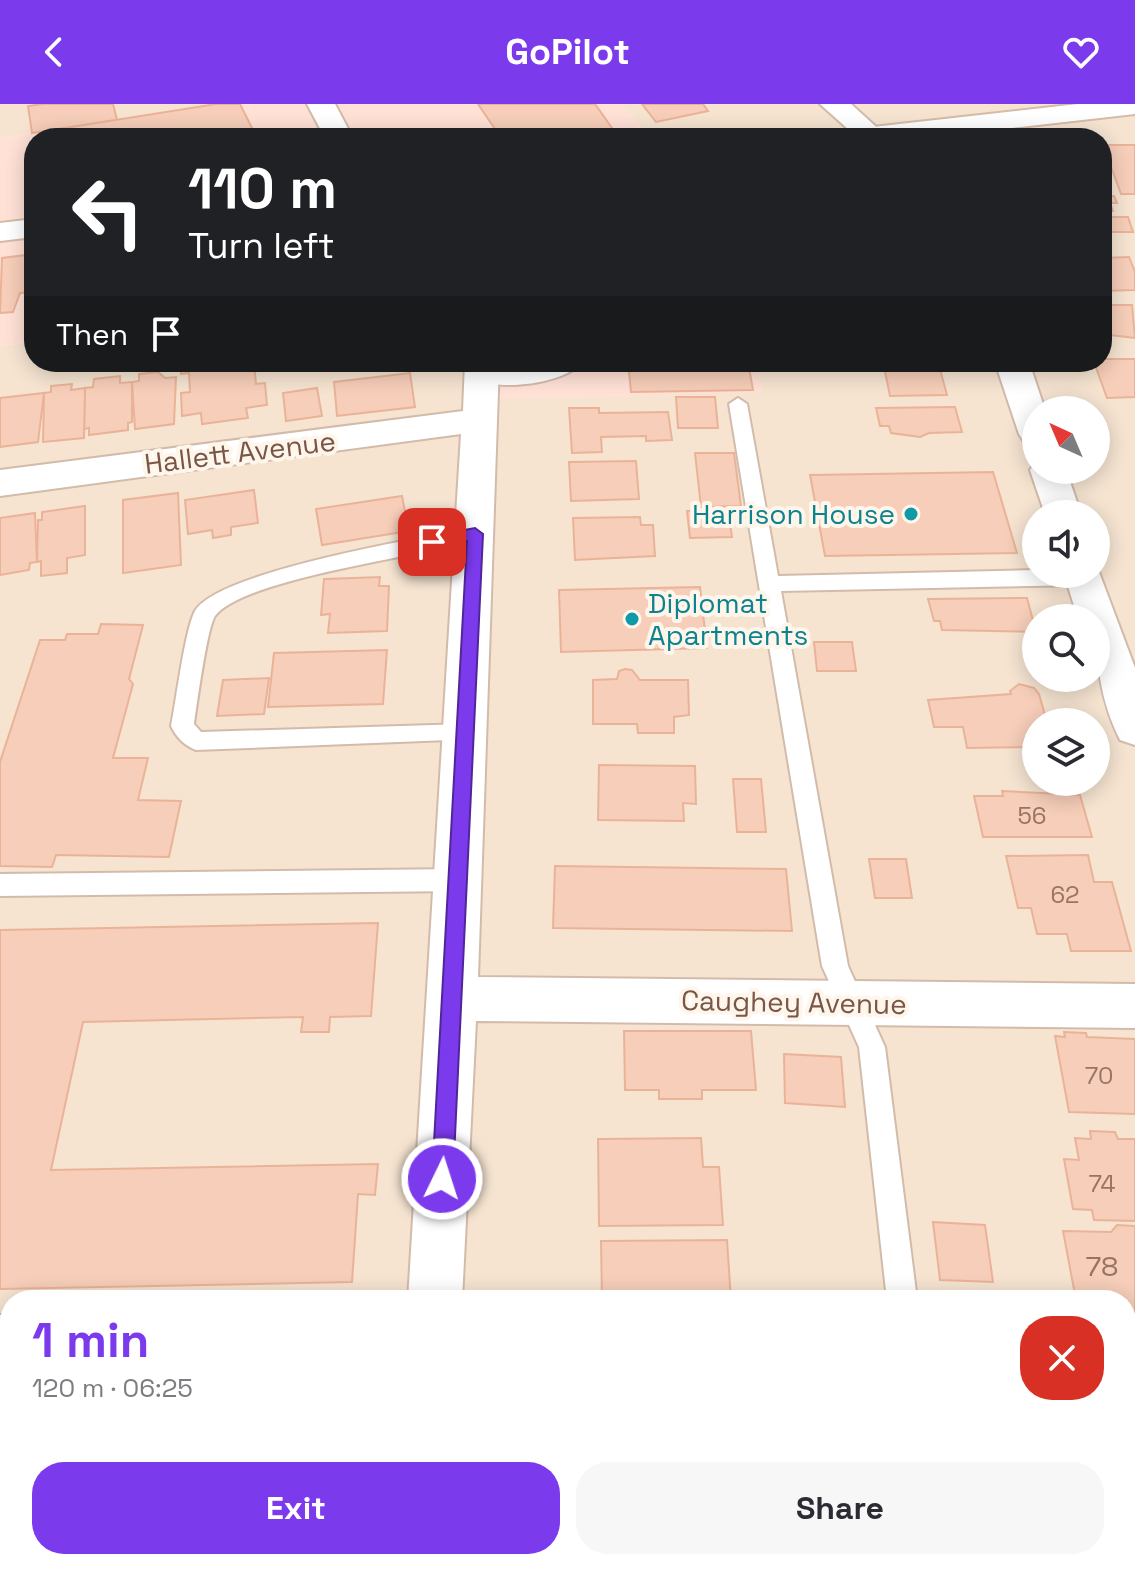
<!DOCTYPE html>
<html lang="en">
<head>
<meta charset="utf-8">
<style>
  body { margin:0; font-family:"Space Grotesk",sans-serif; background:#f7f7f7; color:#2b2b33; height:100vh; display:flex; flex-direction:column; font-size:30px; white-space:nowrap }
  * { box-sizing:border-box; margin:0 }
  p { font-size:26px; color:#7c7c81 }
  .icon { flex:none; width:44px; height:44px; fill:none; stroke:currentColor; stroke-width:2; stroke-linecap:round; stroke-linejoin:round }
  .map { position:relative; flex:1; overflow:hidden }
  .sheet { position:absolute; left:0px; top:1186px; width:1136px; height:280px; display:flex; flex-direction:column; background:#fff; border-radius:32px 32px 0 0; box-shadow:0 4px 20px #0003 }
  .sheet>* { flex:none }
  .hud { position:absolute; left:24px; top:24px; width:1088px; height:244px; border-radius:32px; box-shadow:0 4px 20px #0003; background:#202124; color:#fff; overflow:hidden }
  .needle { width:52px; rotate:316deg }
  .controls { position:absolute; left:1022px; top:292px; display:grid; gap:16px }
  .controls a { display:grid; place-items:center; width:88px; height:88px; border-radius:50%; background:#fff; box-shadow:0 4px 20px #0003; font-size:40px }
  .pin { position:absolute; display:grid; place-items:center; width:68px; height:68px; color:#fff; margin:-34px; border-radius:16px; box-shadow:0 4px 12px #0006 }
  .me { position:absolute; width:88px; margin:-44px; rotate:4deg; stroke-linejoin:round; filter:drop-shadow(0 0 6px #0008) }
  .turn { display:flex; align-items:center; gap:28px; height:168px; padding:0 32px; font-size:36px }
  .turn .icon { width:104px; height:104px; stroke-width:2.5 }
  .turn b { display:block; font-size:56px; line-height:68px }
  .then { display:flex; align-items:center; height:76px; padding:0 32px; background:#0003; gap:16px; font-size:30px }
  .round { display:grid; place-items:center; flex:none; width:84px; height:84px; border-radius:32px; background:#f7f7f7 }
  .summary { display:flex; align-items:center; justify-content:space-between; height:136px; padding:0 32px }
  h1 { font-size:48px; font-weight:600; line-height:60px; color:#7c3aed }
  .primary-button { display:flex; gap:16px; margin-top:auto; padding:16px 32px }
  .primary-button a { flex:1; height:92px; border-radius:32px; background:#7c3aed; color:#fff; font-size:32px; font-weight:600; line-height:92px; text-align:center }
  .primary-button a+a { background:#f7f7f7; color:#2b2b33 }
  header { display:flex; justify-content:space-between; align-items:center; height:104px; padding:0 32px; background:#7c3aed; color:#fff; font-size:36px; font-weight:600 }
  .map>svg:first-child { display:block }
</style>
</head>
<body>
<header><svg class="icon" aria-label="back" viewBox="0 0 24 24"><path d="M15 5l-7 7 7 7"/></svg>GoPilot<svg class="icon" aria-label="heart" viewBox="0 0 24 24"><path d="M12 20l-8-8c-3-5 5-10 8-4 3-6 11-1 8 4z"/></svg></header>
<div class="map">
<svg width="1135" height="1466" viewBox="0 0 1135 1466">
  <rect width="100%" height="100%" fill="#fef2e3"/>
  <g fill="#f6e4d1" fill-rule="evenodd">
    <path d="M0,0H209L0,34Z"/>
    <path d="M622,0H1135V1466H0V242L34,238V258H482L761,289L758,258H1102V34H936L932,23L846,34H650ZM1036,306H1096V366H1036ZM1036,410H1096V470H1036ZM1036,514H1096V574H1036ZM1036,618H1096V678H1036ZM10,1196H1126V1456H10Z"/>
  </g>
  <g fill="#ffe1d6">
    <path d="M209,0H622L650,34H34V238L0,242V34Z"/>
    <path d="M482,258H758L762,289L481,295Z"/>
  </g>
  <g fill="#f6ceb9" stroke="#eab398" stroke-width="2">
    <path d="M43,0H113L117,16L32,29L28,2Z"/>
    <path d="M216,0H240L257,34H48L46,27Z"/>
    <path d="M478,0H595L617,31L501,34Z"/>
    <path d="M642,0H703L708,7L656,18Z"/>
    <path d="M1103,41H1135V90H1121Z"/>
    <path d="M1102,74L1108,82L1104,86L1107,92H1114L1117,99H1110L1113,107H1102Z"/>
    <path d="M1102,113H1128L1133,128H1102Z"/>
    <path d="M34,150V188L20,189L13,208L0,209L2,154Z"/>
    <path d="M1129,153L1135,168V186L1102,187V154Z"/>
    <path d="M1102,201H1132L1135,234L1102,230Z"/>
    <path d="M1102,255H1135V293L1107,294L1094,258H1102Z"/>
    <path d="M180,258H254L256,280L265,279L267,301L246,304L248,314L202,320L201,309L182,312L181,289L190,288L189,269L181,270Z"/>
    <path d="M628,258H748L753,286L631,288Z"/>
    <path d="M883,258H938L947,291L890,292Z"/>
    <path d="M158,268L165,274L176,273L174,320L135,325L132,278L139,277V270Z"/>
    <path d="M410,269L415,303L337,312L334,278Z"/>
    <path d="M120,272V279L132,278V318L128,319V326L89,331V324L84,325L85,284L93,283L94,275Z"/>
    <path d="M72,280L71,286L85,284L84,334L43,338L44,289L51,288V282Z"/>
    <path d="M317,284L322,312L286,317L283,289Z"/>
    <path d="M44,289L38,338L0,343V294Z"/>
    <path d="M676,293H715L718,324H678Z"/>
    <path d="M955,303L962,328L929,329L920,333L891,329L889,322H880L876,304Z"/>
    <path d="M569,304H599V309L668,308L672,336L646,337V332L601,333L602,348L572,349Z"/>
    <path d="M695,349H734L741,402L701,403Z"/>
    <path d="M636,357L639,395L571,397L569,358Z"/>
    <path d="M993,368L1017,449L825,452L810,371Z"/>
    <path d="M254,386L258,419L231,423V431L213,434L212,426L188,430L185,396Z"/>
    <path d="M178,389L181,461L123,469V396Z"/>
    <path d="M402,392L409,427L322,441L316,405Z"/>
    <path d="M85,402V451L67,454V469L41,472V457L37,458L38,416H42V408Z"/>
    <path d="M728,406L732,433L690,434L687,407Z"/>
    <path d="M35,409L37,458L30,459L29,466L0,471V414Z"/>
    <path d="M640,413L641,421H653L655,452L575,456L573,414Z"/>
    <path d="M380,473L379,482H389L387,527L328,529L330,510L321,511L324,475Z"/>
    <path d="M700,483L707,544L561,548L559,486Z"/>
    <path d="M1027,494L1036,528L942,526L940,517H934L928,495Z"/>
    <path d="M101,520L143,521L129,575L133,580L113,654H148L138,696L181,697L169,753L56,751L52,763L0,762V658L40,536H65L67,530H98Z"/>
    <path d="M814,538H852L856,567H817Z"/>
    <path d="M387,546L383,600L268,603L274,549Z"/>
    <path d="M625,565L632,566L640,576H688L689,611L674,613V629H638L637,620H593V576L617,575L619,567Z"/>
    <path d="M269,574L264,610L217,612L223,576Z"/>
    <path d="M1019,580L1034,584L1039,590L1047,618H1036V643L967,644L963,623H934L928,596L1011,590L1010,587Z"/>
    <path d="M599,661L695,662L696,700L683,699L684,717L598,716Z"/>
    <path d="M733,675H761L766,728H737Z"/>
    <path d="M1002,687L1080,691L1092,733H983L974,692H1003Z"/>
    <path d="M1088,751L1094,778H1112L1131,847H1071L1067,830H1037L1031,804H1018L1006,752Z"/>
    <path d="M869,755H906L912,794H875Z"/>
    <path d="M555,762L786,765L792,827L553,824Z"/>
    <path d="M378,819L371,912L330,913L329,928H301L303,913L83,918L51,1066L378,1060L375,1091L358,1090L352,1178L0,1185V826Z"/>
    <path d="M624,927H751L756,986H702V995H659V986H625Z"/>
    <path d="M1064,928L1086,929L1087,933L1135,935V1010L1069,1008L1055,932L1065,933Z"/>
    <path d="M784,950L841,953L845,1003L785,999Z"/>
    <path d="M1090,1027L1115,1028L1118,1035H1135V1117L1094,1116L1092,1106L1073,1105L1064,1055L1079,1056L1075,1034L1091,1035Z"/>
    <path d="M701,1034L703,1063H719L723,1121L599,1122L598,1035Z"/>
    <path d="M933,1118L985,1121L993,1178L940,1176Z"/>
    <path d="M1117,1121L1135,1122V1228L1126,1227V1196H1076L1063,1127L1111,1128Z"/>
    <path d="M727,1136L731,1196H602L601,1137Z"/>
    <path d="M1130,1247H1135V1349L1126,1348V1257H1132Z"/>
    <path d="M0,1362H10V1456H335V1466H0Z"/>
    <path d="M633,1456H747L748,1466H633Z"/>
    <path d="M841,1456H902L903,1466H841Z"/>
  </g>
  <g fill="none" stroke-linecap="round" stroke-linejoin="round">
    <defs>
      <g id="lane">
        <path d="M562,258H582C566,280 490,290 473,271C488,255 537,278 562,258Z"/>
        <path d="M738,294L747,300L778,472L1036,466V470H1094L1095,473L1085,481L781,487L848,862L885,943L917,1196H887L859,943L822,862L729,300Z"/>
        <path d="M475,423L482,425L485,430L482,435C429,451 243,474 215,512C207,524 197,600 194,620L201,628L466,620L474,623L477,629L474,635L196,646C185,642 176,633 171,622C176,598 185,525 195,507C218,467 423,434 475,423Z"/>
        <path d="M459,765L468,768L471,776L468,784L459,787L0,792V770Z"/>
        <rect x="0" y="1211" width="10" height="30"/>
        <path d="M917,1456H949L950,1466H918Z"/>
      </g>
      <g id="street">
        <path d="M307,0H335L353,34H325Z"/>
        <path d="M820,0H851L885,31L858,34Z"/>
        <path d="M465,258H499L478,873L1135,880V924L476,917L462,1196H408L461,330L0,392V366L463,307Z"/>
        <path d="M995,258H1029L1045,306H1036V342L1024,338L1019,330Z"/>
        <path d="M1036,357V366H1066L1081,410H1045L1030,366Z"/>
        <path d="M1096,460L1135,564V641L1120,636C1100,596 1096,558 1096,514H1078L1064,470H1096Z"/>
        <rect x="395" y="1456" width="60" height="10"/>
      </g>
      <g id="secondary">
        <path d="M1078,0H1135V10L922,34H832L836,28L846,26Z"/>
        <path d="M34,115V133L0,137V119Z"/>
      </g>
    </defs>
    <use href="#lane" stroke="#d3bbab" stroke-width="4"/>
    <use href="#street" stroke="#d3bbab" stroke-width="4"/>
    <use href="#secondary" stroke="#d6bba8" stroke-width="4"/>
    <use href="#lane" fill="#fff" fill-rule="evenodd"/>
    <use href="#street" fill="#fff" fill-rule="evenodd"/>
    <use href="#secondary" fill="#fff" fill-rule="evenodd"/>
  </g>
  <path fill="#7c3aed" stroke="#51269a" stroke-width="2" d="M475,424L483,430L453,1075L450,1083L442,1086L435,1083L432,1075L467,437L432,443L425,438L432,432Z"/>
  <g fill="#0f9aa8" stroke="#fff6eb" stroke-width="3">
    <circle cx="911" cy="410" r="8"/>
    <circle cx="632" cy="515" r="8"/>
  </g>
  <g text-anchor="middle" stroke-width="8" stroke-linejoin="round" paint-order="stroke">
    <g font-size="24" fill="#987464">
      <text x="1032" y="720">56</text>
      <text x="1065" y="799">62</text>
      <text x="1099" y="980">70</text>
      <text x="1102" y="1088">74</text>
    </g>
    <g font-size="28" fill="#795647" stroke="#fff6eb">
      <text transform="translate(240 348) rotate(-7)" y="10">Hallett Avenue</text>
      <text transform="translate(794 898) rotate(1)" y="10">Caughey Avenue</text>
    </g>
    <g font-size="28" fill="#0d838f" stroke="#fff6eb" text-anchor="end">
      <text x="895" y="420">Harrison House</text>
      <text x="648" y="509" text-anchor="start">Diplomat<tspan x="648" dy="32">Apartments</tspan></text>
    </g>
    <g font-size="28" fill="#987464">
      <text x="1102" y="1172">78</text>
    </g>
  </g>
</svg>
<div class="controls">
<a><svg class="needle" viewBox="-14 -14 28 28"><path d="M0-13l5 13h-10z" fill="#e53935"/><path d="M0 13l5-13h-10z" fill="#7c7c81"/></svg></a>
<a><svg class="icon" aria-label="sound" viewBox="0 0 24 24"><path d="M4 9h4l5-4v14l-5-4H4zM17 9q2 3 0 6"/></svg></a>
<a><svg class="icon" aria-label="search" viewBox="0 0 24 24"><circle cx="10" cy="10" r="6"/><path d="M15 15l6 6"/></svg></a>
<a><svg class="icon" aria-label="layers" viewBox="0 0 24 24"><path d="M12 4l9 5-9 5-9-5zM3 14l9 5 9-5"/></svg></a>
</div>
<div class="pin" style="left:432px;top:438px;background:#d93025"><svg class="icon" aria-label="arrive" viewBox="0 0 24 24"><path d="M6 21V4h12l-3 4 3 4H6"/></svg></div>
<svg class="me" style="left:442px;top:1075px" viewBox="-20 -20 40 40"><circle r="17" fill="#7c3aed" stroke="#fff" stroke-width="3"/><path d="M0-11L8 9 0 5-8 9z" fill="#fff"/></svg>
<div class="hud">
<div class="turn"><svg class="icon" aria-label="left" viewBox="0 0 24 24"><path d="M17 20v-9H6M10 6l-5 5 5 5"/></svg><div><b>110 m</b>Turn left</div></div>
<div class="then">Then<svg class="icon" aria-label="arrive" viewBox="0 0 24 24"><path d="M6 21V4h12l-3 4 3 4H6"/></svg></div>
</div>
<section class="sheet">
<div class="summary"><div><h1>1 min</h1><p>120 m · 06:25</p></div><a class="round" style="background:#d93025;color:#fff"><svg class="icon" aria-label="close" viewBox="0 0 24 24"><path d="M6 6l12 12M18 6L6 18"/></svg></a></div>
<div class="primary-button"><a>Exit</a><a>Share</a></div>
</section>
</div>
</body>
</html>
